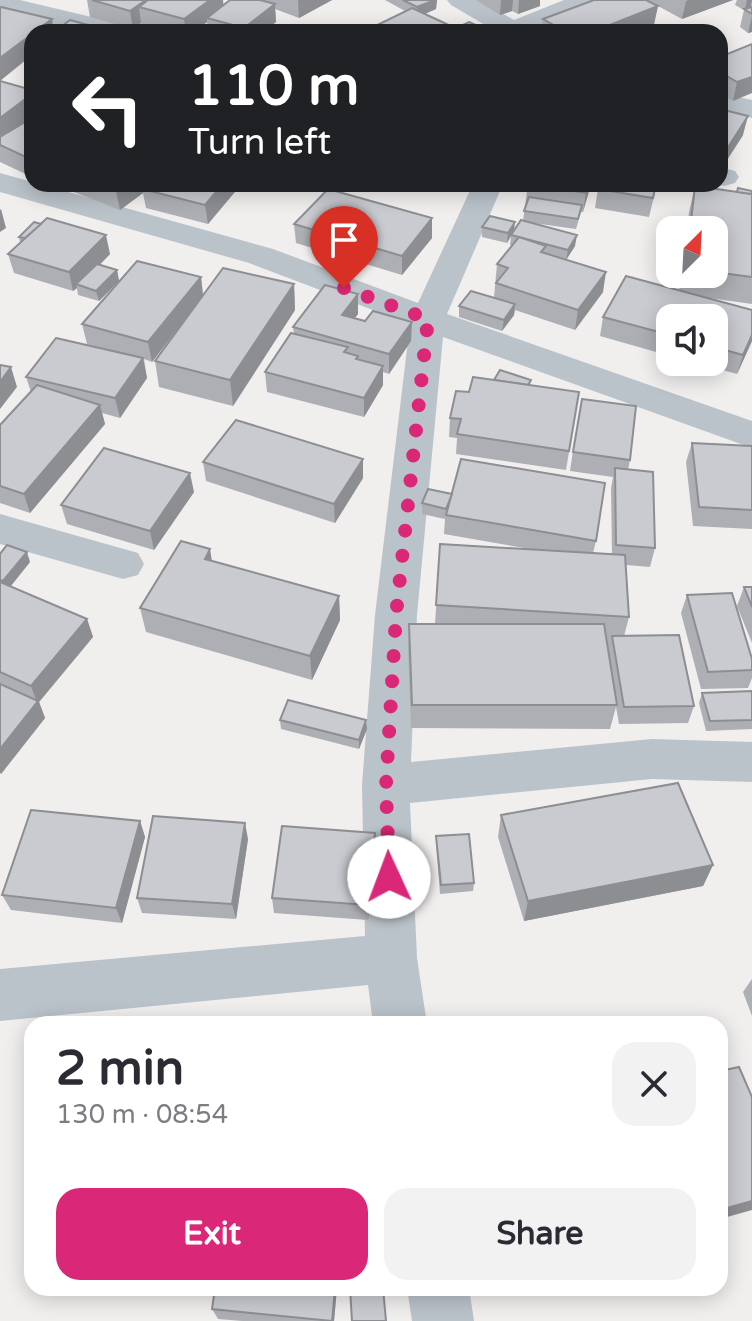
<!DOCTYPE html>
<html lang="en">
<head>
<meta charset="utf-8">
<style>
  body { margin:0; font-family:"Varela Round",sans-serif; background:#f2f2f3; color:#2b2b33; height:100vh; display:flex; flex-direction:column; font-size:30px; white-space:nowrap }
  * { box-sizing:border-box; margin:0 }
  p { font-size:26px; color:#7c7c81 }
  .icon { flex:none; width:44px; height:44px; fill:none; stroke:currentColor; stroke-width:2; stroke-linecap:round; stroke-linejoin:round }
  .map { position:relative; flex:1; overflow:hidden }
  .side { position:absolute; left:24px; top:1016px; width:704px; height:280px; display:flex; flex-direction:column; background:#fff; border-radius:24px; box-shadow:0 4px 20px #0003 }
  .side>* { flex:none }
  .top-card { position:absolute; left:24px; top:24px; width:704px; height:168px; border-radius:24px; box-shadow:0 4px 20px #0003; background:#202124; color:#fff; overflow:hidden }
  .needle { width:52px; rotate:24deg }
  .tools { position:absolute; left:656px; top:216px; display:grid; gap:16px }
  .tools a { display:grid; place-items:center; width:72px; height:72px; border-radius:16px; background:#fff; box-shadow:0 4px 20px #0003; font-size:40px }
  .pin { position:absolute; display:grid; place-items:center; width:68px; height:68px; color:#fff; margin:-82px -34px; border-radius:50% 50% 50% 0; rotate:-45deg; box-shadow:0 0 8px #0007 }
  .pin .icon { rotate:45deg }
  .me { position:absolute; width:88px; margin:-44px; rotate:358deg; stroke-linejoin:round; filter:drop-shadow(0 0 6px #0008) }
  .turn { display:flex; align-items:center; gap:28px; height:168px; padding:0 32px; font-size:36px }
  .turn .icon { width:104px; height:104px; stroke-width:2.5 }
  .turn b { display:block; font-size:56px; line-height:68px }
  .round { display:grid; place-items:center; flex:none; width:84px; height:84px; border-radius:24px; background:#f2f2f3 }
  .summary { display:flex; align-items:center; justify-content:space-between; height:136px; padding:0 32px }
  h1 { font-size:48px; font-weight:700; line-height:60px }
  .button { display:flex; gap:16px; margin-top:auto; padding:16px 32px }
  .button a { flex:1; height:92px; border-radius:24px; background:#db2777; color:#fff; font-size:32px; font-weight:700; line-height:92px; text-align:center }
  .button a+a { background:#f2f2f3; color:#2b2b33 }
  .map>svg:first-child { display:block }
</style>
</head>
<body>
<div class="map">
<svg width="752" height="1321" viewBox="0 0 752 1321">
  <rect width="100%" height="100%" fill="#f1eeee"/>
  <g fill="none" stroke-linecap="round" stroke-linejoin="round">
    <g fill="#bbc3ca" fill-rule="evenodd">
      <path d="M0,0H20L121,24L130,26L134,32H88L0,11Z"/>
      <path d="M447,0H479L514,20L564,0H600L596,5L530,32H497L451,5Z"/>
      <path d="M720,93L752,100V118L720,111Z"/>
      <path d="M720,167L735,171L739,177L735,183L724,186L715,184H720Z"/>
      <path d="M0,173L273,249L418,303L473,184H503L447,314L752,421V448L443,337L417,615L411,762L652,739L752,742V782L652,779L410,803L417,958L427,1024H373L368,985L0,1021V969L365,936L362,785L375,615L410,324L249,263L0,192Z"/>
      <path d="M0,514L138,553L144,564L138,575L123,579L0,544Z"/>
      <path d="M407,1288H469L474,1321H412Z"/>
    </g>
  </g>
  <g fill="#adafb4">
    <path d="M87,0H223V5L230,0H332L299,18L275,9L276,22L263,32H206L208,30L207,22L194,32H166L142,26L141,23L133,29L90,17Z"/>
    <path d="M385,0H437L436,9L425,14L451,30L491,32H363L405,11Z"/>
    <path d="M476,0H540V6L518,14L512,11L500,15Z"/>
    <path d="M647,0H733L682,19L658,6L654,24L635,32H542L543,19Z"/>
    <path d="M737,0H752V32L748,33L740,27L744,10L735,5Z"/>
    <path d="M752,44L733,101L720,94V57Z"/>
    <path d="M0,81L21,125L32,118V177L0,162Z"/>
    <path d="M720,109L743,135L720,171Z"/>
    <path d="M65,184H239V187L208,224L146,208L143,193L120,210L66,189Z"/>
    <path d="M528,184H591L583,212H581L576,229L526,222L575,246L566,260L603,292L575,330L515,310L514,315L502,331L459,317V306L494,298L497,264L512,245H510L511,237L507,243L482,237V227L514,230L523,221Z"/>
    <path d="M657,184L649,217L595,208L598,189Z"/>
    <path d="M695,186L737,192L752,191V304L709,298L752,341L737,374L693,362H714V318H670V356L600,336L603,317L679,290L681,274H714V230H687L689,212Z"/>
    <path d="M432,218V238L402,275L296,243L294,224Z"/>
    <path d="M19,237L110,254L100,265L117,270L119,281L99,301L78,295L77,288L73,291L14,273L8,254L20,242Z"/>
    <path d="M201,277L203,295L294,284L295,310L233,406L159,387L155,361L186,318L152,362L144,359L147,378L120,418L102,413L105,424L30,513L0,503V425L31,392L26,377L122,354L87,344L82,324Z"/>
    <path d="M358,294V314L354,318L411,341L389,374L383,372V385L364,417L267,392L265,372L294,334L293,327Z"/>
    <path d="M494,380H531L530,385L579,392L566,470L456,454L457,438L449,437L450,418L469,392Z"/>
    <path d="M578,418L630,460L628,470L655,548L650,567L626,565L629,617L624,636L694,706L688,723L619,724L616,707L610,729L411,728L408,649L409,624H435L440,544L536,550L444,534L445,519L422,514V503L596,541L593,553L612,554L611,488L613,477L570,471Z"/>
    <path d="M692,443L752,446V529L693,526L686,462Z"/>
    <path d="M363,459V478L335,523L206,481L203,462Z"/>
    <path d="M194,492L154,550L67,524L61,505Z"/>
    <path d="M0,554L30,562L10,586L87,619L93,637L39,702L45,718L1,774L0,773Z"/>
    <path d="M212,561L339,596L340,620L312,680L146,632L140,608Z"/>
    <path d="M744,587H752V643L737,606Z"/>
    <path d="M687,595L752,659V678L748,688L701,689L681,613Z"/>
    <path d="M752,691V729L706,731L699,703L702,693Z"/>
    <path d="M280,720H366L367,729L359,749L281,729Z"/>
    <path d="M501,815L713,865L703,886L524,921L498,837Z"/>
    <path d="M140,821L145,837L122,923L11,910L2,895Z"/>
    <path d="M375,833V849L368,920L274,913L272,898Z"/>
    <path d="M436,836L474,883L473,891L440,894L436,844Z"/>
    <path d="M248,839L236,919L142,913L137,898Z"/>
    <path d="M752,979V1016L743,992Z"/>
    <path d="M215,1288H337L334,1321H242L218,1319L212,1309Z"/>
  </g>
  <g fill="#8d8e92">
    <path d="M146,0L157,12L139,7L141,23L133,29L130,11Z"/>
    <path d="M210,0H223L224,9L207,18V22L194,32H186L184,19Z"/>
    <path d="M298,0H332L299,18Z"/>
    <path d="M435,0H437L436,9L417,17V7Z"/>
    <path d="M501,0H513L512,11L500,15Z"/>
    <path d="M519,0H540V6L518,14Z"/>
    <path d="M689,0H733L682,19L686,1Z"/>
    <path d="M747,0H752L750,8L745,10Z"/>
    <path d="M275,4L276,22L263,32H245L244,28Z"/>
    <path d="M658,6L654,24L635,32H592Z"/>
    <path d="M752,16V32L748,33Z"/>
    <path d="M52,19L54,32H34Z"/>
    <path d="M451,26V32H439Z"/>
    <path d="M32,34V55L0,81V58Z"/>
    <path d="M752,77V93L733,101L737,82Z"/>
    <path d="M32,94V116L0,141V118Z"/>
    <path d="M748,116L743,135L720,171L725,152Z"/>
    <path d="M126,184H156L142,189L143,193L120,210L116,191Z"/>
    <path d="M223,184H239V187L208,224L205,205Z"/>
    <path d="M589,184H591L583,212L586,193Z"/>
    <path d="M1,209L6,228L0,232V210Z"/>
    <path d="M432,218V238L402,275V256Z"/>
    <path d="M515,222L514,232L511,235L507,243L508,233Z"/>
    <path d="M106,235L110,254L79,285L76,284L77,288L73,291L69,272Z"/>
    <path d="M577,235L575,246L566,260L568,250Z"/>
    <path d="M117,270L119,281L99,301L96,291Z"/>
    <path d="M606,272L603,292L575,330L578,310Z"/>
    <path d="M201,277L203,296L152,362L148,342Z"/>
    <path d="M294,284L295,310L233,406L230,380Z"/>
    <path d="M358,294V314L343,334L342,315Z"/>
    <path d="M515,304L514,315L502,331L504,320Z"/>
    <path d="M412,322L411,341L389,374V354Z"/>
    <path d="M752,335V341L737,374L743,355Z"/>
    <path d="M143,358L147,378L120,418L115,398Z"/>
    <path d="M383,366V385L364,417V398Z"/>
    <path d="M11,367L17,387L0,409V382Z"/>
    <path d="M100,405L105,424L30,513L24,494Z"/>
    <path d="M363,459V478L335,523L334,504Z"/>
    <path d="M190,473L194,492L154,550L150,531Z"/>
    <path d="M210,549L214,574L205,559Z"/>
    <path d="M27,552L30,562L7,591L3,581Z"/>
    <path d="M339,596L340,620L312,680L310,656Z"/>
    <path d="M87,619L93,637L39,702L45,718L1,774L0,771V749L37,702L31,686Z"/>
    <path d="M366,720L367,729L359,749V740Z"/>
    <path d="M140,821L145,837L122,923L116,908Z"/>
    <path d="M245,823L248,839L236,919L232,904Z"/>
    <path d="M375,833V849L368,920V905Z"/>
    <path d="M713,865L703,886L524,921L528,901Z"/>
    <path d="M752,1201V1210L720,1219V1210Z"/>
    <path d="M335,1288H337L334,1321H332Z"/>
  </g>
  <g fill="#c9cbd1" stroke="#8d8e92" stroke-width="2">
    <path d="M92,0H146L130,11Z"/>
    <path d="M148,0H210L184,19L139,7Z"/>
    <path d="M230,0H260L275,4L244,28L207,18Z"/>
    <path d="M403,0H435L417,7Z"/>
    <path d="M594,0H646L658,6L592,32H566L543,19Z"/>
    <path d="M1,7L52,19L34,32H32V34L0,58V8Z"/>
    <path d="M752,7V14L744,9Z"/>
    <path d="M412,8L451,26L439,32H363Z"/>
    <path d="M70,20L114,32H54Z"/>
    <path d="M469,22L491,32H448Z"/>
    <path d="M346,25L361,32H332Z"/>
    <path d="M211,28L224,32H206Z"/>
    <path d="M670,28L678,32H659Z"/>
    <path d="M752,44V77L737,82L720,72V57Z"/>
    <path d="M0,81L32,90V94L0,118Z"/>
    <path d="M720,109L748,116L725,152L720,151Z"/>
    <path d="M32,118V160L0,145V137Z"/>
    <path d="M98,184H126L116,191Z"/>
    <path d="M147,184H223L205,205L142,189Z"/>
    <path d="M528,184H589L586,193Z"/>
    <path d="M599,184H656L653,198L598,189Z"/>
    <path d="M695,186L752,194V277L714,272V230H690Z"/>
    <path d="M738,188L752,191V194L737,192Z"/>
    <path d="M328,189L432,218L402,256L294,224Z"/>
    <path d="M529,197L582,205L578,219L524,211Z"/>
    <path d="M490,216L515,222L508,233L482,227Z"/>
    <path d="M47,218L106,235L69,272L8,254Z"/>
    <path d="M521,220L577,235L568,250L511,235Z"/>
    <path d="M34,222L41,224L25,238L19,237Z"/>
    <path d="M519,237L546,246L541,252L606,272L578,310L496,283L508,268L497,264Z"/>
    <path d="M137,261L201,277L148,342L82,324Z"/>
    <path d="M97,264L117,270L96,291L76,284Z"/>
    <path d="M223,268L294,284L230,380L155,361Z"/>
    <path d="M626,276L752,310V335L743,355L714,347V318H670V335L603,317Z"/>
    <path d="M325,285L358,294L342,315L365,321L373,311L412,322L389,354L293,327Z"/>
    <path d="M471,291L515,304L504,320L459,306Z"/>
    <path d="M291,333L348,347L344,352L358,356L356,359L383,366L364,398L265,372Z"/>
    <path d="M56,338L143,358L115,398L26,377Z"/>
    <path d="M0,365L11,367L0,382Z"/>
    <path d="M500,370L531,380L528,385L494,380Z"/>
    <path d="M473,377L579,392L569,451L457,434L461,419L450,418L456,391L469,392Z"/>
    <path d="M37,385L100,405L24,494L0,486V425Z"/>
    <path d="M582,399L636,406L630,460L573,452Z"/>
    <path d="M236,420L363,459L334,504L203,462Z"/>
    <path d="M692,443L752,446V510L699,507Z"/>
    <path d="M104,448L190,473L150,531L61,505Z"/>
    <path d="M461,459L605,483L596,541L446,515Z"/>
    <path d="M615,468L653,472L655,548L616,545Z"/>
    <path d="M428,489L452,494L446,509L422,503Z"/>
    <path d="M181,541L210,549L205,559L339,596L310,656L140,608Z"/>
    <path d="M440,544L625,555L629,617L436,605Z"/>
    <path d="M7,545L27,552L3,581L0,580V554Z"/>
    <path d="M0,582L87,619L31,686L0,672Z"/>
    <path d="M744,587H752V607Z"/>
    <path d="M732,593L752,659V670L708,672L687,595Z"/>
    <path d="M409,624H604L617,705H412Z"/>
    <path d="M679,635L694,706L624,707L612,636Z"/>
    <path d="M0,684L38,701L0,749Z"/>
    <path d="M752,691V720L710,721L702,693Z"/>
    <path d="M288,700L366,720L359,740L280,720Z"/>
    <path d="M678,783L713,865L528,901L501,815Z"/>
    <path d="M31,810L140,821L116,908L2,895Z"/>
    <path d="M153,816L245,823L232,904L137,898Z"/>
    <path d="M282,826L375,833L368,905L272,898Z"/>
    <path d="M469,834L474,883L441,885L436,836Z"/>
    <path d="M739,1067L752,1097V1201L720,1210V1071Z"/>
    <path d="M215,1288H335L332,1321L212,1309Z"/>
    <path d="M350,1288H383L386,1321H352Z"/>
  </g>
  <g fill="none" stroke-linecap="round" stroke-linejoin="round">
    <path stroke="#db2777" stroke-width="14" stroke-dasharray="0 25.2" d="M344,288L428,319L396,615L386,785L389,877"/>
  </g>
</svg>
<div class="tools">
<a><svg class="needle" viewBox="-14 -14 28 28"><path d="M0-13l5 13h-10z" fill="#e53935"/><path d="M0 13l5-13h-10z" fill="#7c7c81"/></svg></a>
<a><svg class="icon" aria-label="sound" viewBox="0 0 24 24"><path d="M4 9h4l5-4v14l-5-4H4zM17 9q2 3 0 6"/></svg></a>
</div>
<div class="pin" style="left:344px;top:288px;background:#d93025"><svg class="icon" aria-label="arrive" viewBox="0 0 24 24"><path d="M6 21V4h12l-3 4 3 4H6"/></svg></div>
<svg class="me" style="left:389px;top:877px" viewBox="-20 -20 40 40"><circle r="19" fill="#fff"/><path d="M0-13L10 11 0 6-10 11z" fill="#db2777"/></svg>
<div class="top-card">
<div class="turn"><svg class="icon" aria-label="left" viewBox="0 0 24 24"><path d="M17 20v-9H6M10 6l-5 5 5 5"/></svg><div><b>110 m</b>Turn left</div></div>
</div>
<section class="side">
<div class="summary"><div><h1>2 min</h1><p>130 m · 08:54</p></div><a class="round"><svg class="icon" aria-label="close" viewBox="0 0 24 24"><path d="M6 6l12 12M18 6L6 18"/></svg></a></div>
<div class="button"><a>Exit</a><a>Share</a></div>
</section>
</div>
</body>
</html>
